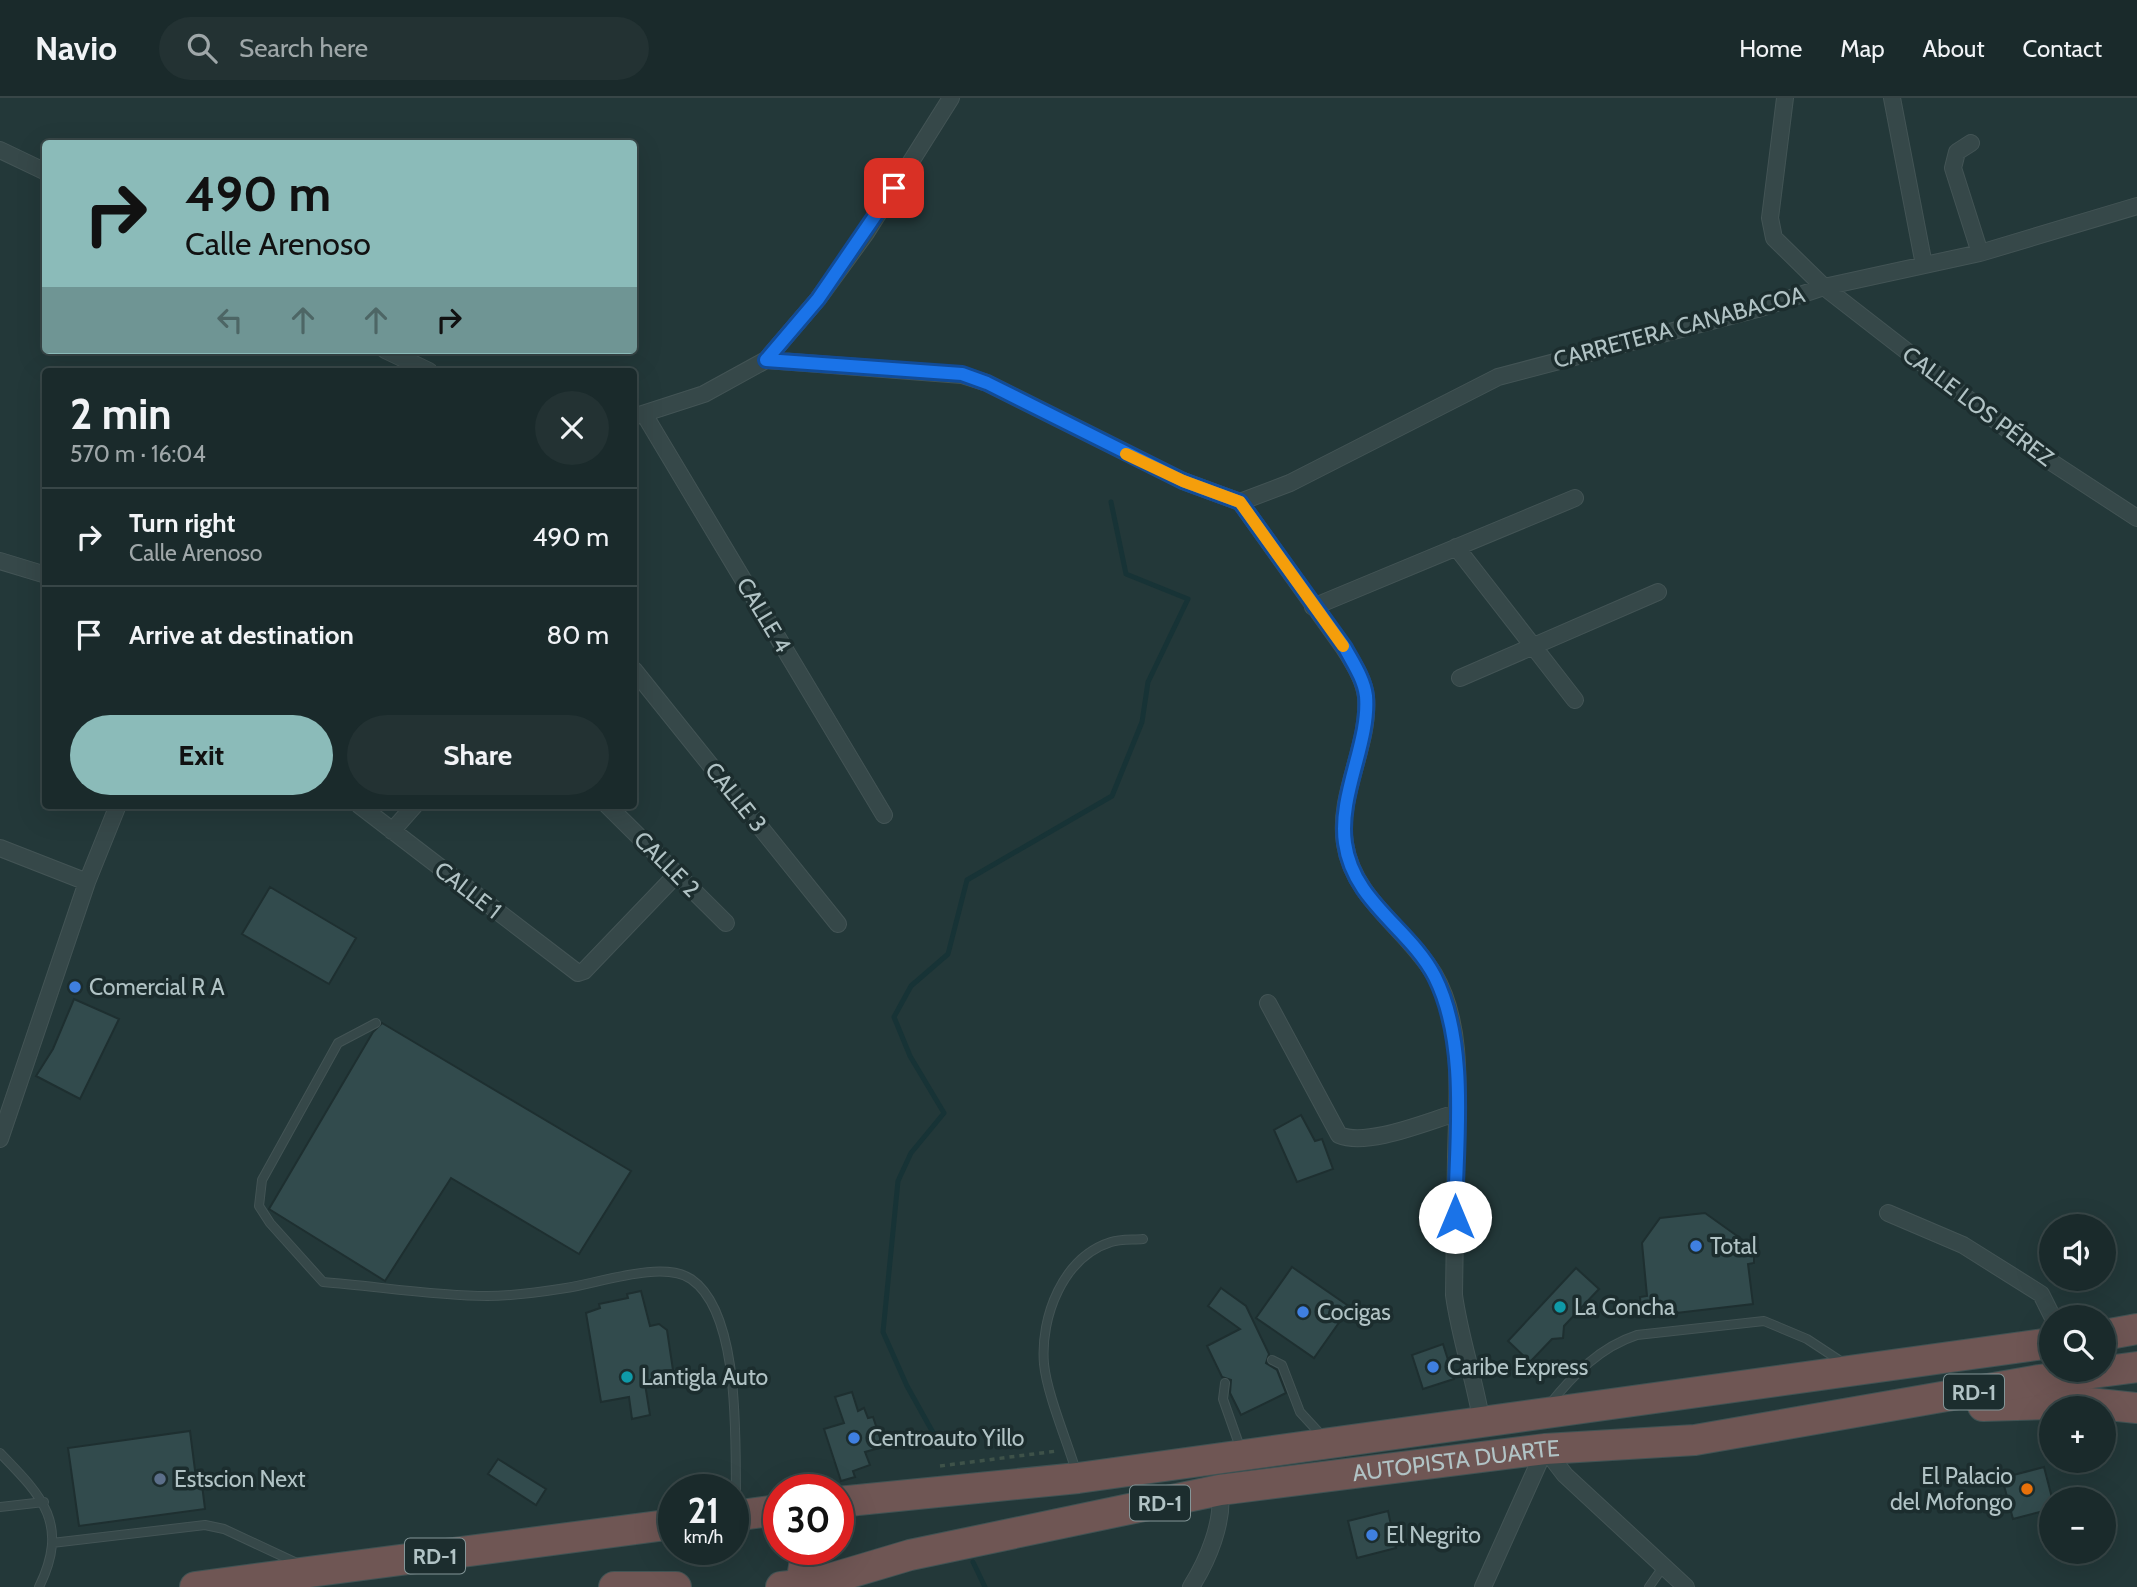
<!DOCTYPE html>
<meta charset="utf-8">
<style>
:root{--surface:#1a2a2b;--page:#233233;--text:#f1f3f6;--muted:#9fa7a9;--line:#384647;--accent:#8bbbb9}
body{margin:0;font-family:Cabin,sans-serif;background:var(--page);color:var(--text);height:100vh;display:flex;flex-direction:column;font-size:26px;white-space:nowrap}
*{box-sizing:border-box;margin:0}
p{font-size:23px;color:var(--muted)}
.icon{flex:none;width:38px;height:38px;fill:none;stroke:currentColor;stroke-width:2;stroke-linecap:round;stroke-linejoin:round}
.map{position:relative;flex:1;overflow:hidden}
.sheet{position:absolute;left:42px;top:270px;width:595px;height:441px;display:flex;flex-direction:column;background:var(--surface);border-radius:7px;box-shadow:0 7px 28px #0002,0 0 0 2px var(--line)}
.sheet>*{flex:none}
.guide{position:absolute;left:42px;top:42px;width:595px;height:214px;border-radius:7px;box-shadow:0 7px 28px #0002,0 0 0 2px var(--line);background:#8bbbb9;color:#111;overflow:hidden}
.buttons{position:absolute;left:2039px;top:1116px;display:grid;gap:14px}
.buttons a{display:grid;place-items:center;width:77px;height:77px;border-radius:50%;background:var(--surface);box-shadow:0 7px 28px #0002,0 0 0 2px var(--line);font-size:35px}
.speed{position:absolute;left:658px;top:1376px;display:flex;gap:14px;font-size:35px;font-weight:700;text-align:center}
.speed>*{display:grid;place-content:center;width:91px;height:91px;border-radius:50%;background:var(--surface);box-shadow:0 7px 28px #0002,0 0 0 2px var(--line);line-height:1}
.speed small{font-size:18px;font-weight:400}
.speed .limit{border:10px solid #d22;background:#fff;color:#111}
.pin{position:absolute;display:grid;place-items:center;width:60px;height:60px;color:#fff;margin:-30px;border-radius:14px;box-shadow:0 4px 10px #0006}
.me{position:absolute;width:77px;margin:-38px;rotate:0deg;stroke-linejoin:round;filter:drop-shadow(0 0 5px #0008)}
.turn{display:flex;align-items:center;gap:24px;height:147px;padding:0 28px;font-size:32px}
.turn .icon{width:91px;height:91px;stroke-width:2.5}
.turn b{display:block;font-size:49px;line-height:60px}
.lanes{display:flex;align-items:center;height:66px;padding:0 28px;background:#0003;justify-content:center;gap:35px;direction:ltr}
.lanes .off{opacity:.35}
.round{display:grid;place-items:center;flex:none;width:74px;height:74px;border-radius:37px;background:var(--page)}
.headline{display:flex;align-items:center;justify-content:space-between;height:119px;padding:0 28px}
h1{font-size:42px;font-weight:700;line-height:52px}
.button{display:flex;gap:14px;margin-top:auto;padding:14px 28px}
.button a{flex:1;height:80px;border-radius:42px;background:var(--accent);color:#111;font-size:28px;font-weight:700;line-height:80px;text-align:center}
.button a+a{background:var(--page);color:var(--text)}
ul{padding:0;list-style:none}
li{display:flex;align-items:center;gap:21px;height:98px;padding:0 28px;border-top:2px solid var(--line)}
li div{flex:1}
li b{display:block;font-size:26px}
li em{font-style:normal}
header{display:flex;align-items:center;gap:42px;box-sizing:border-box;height:98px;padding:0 35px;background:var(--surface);border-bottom:2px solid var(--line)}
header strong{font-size:33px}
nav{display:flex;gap:38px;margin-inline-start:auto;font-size:24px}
.search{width:490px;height:63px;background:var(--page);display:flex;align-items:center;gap:18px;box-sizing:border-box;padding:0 24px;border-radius:38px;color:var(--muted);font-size:26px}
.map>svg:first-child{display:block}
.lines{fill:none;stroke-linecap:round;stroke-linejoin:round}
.stream{stroke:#173336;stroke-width:5}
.building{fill:#324b4d;stroke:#1e2f30;stroke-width:2}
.service-casing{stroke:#435455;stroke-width:10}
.minor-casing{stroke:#435455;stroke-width:18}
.motorway-casing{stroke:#415354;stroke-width:32}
.path{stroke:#3e5249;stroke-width:3.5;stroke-dasharray:5 5;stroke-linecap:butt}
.service{stroke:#364849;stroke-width:8}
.minor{stroke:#364849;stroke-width:16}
.motorway{stroke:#6f5654;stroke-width:30}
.route-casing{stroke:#114b97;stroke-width:18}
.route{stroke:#1a73e8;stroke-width:12}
.slow{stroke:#f59e0b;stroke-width:12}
.shop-dot{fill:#3f7fe0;stroke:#1c2d2e;stroke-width:2.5}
.culture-dot{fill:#0f9aa8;stroke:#1c2d2e;stroke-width:2.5}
.service-dot{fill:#5c6f8a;stroke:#1c2d2e;stroke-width:2.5}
.food-dot{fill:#e8710a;stroke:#1c2d2e;stroke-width:2.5}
.labels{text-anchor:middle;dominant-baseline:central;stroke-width:7;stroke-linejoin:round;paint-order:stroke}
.shield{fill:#1c2d2e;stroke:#849698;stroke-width:2}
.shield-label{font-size:21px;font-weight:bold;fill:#b1c3c5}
.street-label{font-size:23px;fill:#b1c3c5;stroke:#1c2d2e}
.poi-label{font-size:23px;fill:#b1c3c5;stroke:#1c2d2e;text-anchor:start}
</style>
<header>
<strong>Navio</strong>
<div class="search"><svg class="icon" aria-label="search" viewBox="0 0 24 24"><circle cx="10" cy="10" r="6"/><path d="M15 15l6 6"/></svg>Search here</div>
<nav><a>Home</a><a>Map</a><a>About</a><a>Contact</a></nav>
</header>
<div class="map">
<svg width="2137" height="1489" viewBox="0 0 2137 1489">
<rect width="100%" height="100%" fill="#233839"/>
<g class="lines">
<path class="stream" d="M936,1340l-29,-52 -24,-54 15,-151 13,-28 33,-40 -34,-57 -16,-39 17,-31 37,-32 19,-74 145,-84 30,-74 6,-40 40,-83 -62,-25 -15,-72
M973,1464l12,25"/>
</g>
<path class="building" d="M270,789l86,51 -27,46 -87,-50z
M74,901l45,20 -39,80 -44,-23 17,-27z
M382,925l249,148 -52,83 -128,-76 -66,103 -116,-72 104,-177z
M1301,1017l14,26 7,-2 11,30 -36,13 -23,-52z
M1705,1115l49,35v15l-6,1 5,40 -111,13 -2,-20 7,-1 -5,-53 18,-25z
M1292,1169l58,40 -36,51 -58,-40z
M1576,1170l23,21 -35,37 -1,12 -11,1 -22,23 -22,-21z
M1221,1190l25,18 23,48 -3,9 11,7 9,23 -45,22 -11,-22 1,-13 -9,-3 -15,-31 33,-17 -32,-23z
M641,1193l9,35 9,-2 8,6 6,40 -16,1 2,11 -14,2 5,31 -18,4 -3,-22 -28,5 -15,-89 14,-5 -1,-4 29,-6 -1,-4z
M1443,1246l11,35 -31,10 -11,-34z
M852,1294l6,19 6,-3 4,10 5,-1 10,30 -18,5 5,13 -17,6 2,6 -14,4 -17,-52 20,-6 -9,-26z
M190,1333l6,47 5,-1 4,32 -126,17 -11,-78z
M498,1361l48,30 -10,16 -48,-31z
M2044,1369l7,27v15l-38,10 -11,-41z
M1388,1413l8,37 -39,10 -9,-37z"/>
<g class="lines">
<defs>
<path id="service" d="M376,925l-38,20 -76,137 -3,26 11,17 53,59c52,4 112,14 164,14 26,0 54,-4 79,-8 33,-5 97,-28 125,-9 50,34 44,162 45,217l-3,6
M1272,1262l10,5 18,47 23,25
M1225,1285l-2,16 18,51
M1549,1307c24,-30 51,-58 88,-70l127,-14 43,18 35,23
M0,1355c42,43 70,71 39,134
M1076,1373c-9,-30 -29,-77 -32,-107 -4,-47 19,-107 67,-122 9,-3 22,-2 32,-3
M0,1409l44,-5
M52,1445l153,-18 19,4 75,35
M1649,1489l14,-20"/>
<path id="minor" d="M1785,0l-15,120 4,20 50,49 215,167 98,64
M1892,0l32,167
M1971,45l-14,9 -4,16 27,85
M0,52l46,22
M385,252l44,21
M766,262l196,15 25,8 196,98 57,21 104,146c9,15 20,31 22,49 4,49 -29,97 -21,147 9,56 61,84 89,130 31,52 23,124 22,183 -1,46 -1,92 -2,138 6,44 21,85 28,129
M644,316l240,401
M636,318l68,-22 62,-34 52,-61 48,-66 85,-135
M1240,404l50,-19 208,-106 263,-69 63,-21 156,-34 157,-47
M1456,449l119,153
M0,463l46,14
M1313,509l262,-109
M634,572l204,254
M1460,580l198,-86
M359,707l219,168 6,-2 93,-97
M607,707l119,118
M392,733l23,-26
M0,750l87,34
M1268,905l71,132c28,12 87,-13 117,-22
M0,1041l87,-257 31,-77
M1888,1115l75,32 78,49 12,24
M1545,1351l20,26 121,112
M1191,1489c17,-27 33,-65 29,-97
M1483,1489l62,-138"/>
<g id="motorway">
<path d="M2104,1237l33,-6"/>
<path d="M1983,1308l106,-3 48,5"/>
<path d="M838,1404l240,-24 973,-135"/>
<path d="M733,1418l46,-6"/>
<path d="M801,1486l6,-35"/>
<path d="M195,1489l479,-63"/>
<path d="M614,1489h62"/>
<path id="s1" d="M781,1489l35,-4 94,-28 310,-65 325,-41 150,-9 344,-60 98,-13"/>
</g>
</defs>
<use href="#service" class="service-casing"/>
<use href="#minor" class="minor-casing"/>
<use href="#motorway" class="motorway-casing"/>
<path class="path" d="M940,1368l117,-15
M798,1391l23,-4"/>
<use href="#service" class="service"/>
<use href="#minor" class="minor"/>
<use href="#motorway" class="motorway"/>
</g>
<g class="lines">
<defs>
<path id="route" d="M894,90l-76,111 -52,61 196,14 25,9 196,98 57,21 105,146c8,15 19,31 21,48 4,46 -28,99 -21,147 8,59 65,85 90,134 34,68 21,166 20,240"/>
</defs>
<use href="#route" class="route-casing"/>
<use href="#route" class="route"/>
<path class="slow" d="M1126,356l57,27 57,21 103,144"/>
</g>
<g class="shop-dot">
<circle cx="75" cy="889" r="7"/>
<circle cx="1696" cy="1148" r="7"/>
<circle cx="1303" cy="1214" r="7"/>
<circle cx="1433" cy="1269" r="7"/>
<circle cx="854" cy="1340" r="7"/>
<circle cx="1372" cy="1437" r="7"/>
</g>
<g class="culture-dot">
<circle cx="1560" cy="1209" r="7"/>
<circle cx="627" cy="1279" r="7"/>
</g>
<circle class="service-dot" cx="160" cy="1381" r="7"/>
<circle class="food-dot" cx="2027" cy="1391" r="7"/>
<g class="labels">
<g class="shield">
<rect x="1944" y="1276.5" width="60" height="35" rx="5"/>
<rect x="1130" y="1387.5" width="60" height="35" rx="5"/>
<rect x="405" y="1440.5" width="60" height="35" rx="5"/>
</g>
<g class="shield-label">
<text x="1974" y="1294">RD-1</text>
<text x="1160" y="1405">RD-1</text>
<text x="435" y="1458">RD-1</text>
</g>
<g class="street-label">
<text transform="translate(1679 229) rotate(-15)">CARRETERA CANABACOA</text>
<text transform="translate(1978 308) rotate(37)">CALLE LOS PÉREZ</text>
<text transform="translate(764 517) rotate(59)">CALLE 4</text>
<text transform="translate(736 699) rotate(51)">CALLE 3</text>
<text transform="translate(667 766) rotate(45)">CALLE 2</text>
<text transform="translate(468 792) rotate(38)">CALLE 1</text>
<text stroke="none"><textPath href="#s1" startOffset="688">AUTOPISTA DUARTE</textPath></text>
</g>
<g class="poi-label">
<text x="89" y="889">Comercial R A</text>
<text x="1710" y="1148">Total</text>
<text x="1574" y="1209">La Concha</text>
<text x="1317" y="1214">Cocigas</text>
<text x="1447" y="1269">Caribe Express</text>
<text x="641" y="1279">Lantigla Auto</text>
<text x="868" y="1340">Centroauto Yillo</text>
<text x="2013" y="1378" text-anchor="end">El Palacio<tspan x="2013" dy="26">del Mofongo</tspan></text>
<text x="174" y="1381">Estscion Next</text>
<text x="1386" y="1437">El Negrito</text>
</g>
</g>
</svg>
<div class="buttons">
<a><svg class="icon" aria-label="sound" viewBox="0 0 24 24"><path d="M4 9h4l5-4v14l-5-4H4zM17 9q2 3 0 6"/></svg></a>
<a><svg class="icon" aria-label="search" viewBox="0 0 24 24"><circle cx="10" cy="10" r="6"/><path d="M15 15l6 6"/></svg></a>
<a>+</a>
<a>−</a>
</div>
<div class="speed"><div>21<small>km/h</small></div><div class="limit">30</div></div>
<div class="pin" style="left:894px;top:90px;background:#d93025"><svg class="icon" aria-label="arrive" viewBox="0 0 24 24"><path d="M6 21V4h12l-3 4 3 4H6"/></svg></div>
<svg class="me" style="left:1455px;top:1119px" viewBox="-20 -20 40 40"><circle r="19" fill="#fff"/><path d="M0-13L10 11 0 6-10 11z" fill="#1a73e8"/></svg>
<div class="guide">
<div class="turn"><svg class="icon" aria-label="right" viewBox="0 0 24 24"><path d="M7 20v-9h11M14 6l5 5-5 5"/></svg><div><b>490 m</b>Calle Arenoso</div></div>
<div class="lanes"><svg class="icon off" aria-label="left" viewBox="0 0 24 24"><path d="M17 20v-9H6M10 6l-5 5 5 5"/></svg><svg class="icon off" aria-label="ahead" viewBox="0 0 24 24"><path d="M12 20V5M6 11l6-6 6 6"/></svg><svg class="icon off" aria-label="ahead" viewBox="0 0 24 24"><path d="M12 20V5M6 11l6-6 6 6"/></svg><svg class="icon" aria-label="right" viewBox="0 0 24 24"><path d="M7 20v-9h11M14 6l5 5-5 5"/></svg></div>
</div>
<section class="sheet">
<div class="headline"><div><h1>2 min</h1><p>570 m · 16:04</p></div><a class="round"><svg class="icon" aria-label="close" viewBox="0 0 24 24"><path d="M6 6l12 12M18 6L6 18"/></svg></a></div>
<ul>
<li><svg class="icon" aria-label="right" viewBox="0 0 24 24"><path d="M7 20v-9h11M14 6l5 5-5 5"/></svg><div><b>Turn right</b><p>Calle Arenoso</p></div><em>490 m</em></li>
<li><svg class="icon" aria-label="arrive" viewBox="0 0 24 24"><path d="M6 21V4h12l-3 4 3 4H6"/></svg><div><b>Arrive at destination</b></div><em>80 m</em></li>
</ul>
<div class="button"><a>Exit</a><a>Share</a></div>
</section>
</div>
